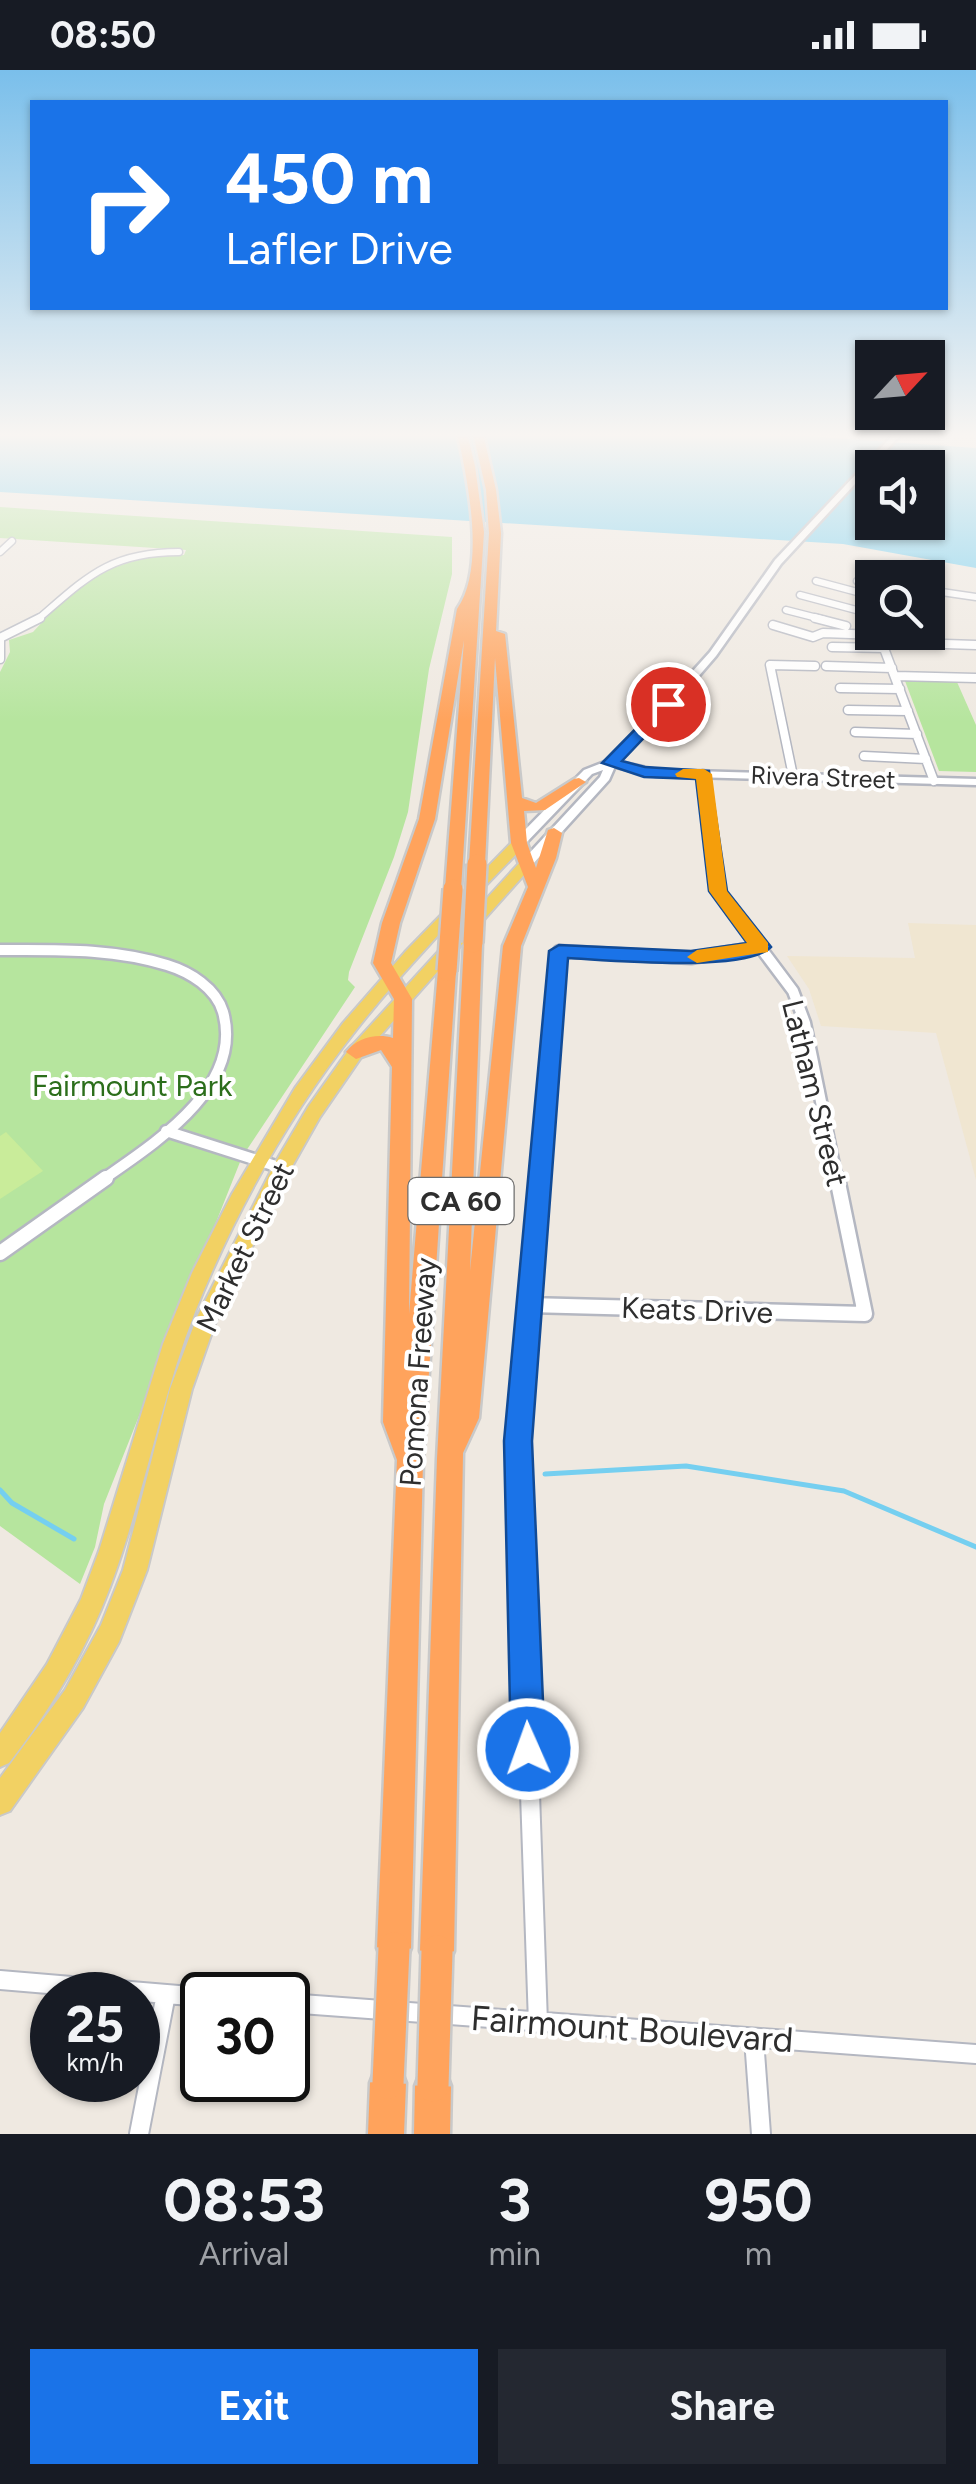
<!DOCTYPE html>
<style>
:root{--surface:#171b24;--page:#242831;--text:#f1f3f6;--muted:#9ea1a6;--accent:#1a73e8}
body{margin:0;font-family:Figtree,sans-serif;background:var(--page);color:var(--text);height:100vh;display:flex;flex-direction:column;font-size:38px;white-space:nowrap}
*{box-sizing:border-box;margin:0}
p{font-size:32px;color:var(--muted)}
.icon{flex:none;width:55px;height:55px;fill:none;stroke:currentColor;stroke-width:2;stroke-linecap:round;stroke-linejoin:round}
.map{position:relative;height:2064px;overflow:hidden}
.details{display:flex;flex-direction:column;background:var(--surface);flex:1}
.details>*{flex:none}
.banner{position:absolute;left:30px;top:30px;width:918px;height:210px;border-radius:0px;box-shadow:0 2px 8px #0004;background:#1a73e8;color:#fff;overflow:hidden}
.needle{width:65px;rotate:64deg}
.buttons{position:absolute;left:855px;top:270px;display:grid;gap:20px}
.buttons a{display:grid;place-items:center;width:90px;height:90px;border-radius:0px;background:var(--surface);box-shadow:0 2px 8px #0004;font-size:50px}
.speed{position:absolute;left:30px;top:1902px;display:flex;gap:20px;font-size:50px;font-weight:700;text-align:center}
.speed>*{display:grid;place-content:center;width:130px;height:130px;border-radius:50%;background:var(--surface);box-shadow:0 2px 8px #0004;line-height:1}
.speed small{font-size:25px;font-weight:400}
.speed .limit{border:5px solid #111;border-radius:15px;background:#fff;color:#111}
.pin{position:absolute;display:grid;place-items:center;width:85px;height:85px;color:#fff;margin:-42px;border:5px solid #fff;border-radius:50%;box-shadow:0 2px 10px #0007}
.me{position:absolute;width:110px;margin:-55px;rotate:358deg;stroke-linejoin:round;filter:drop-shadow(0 0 8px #0008)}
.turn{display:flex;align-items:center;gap:35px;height:210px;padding:0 30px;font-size:45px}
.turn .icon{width:130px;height:130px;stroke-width:2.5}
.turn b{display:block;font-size:70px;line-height:85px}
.eta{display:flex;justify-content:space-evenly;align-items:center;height:170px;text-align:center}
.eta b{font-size:60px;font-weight:700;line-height:70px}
.primary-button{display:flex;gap:20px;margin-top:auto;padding:20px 30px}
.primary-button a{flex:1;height:115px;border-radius:0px;background:var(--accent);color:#fff;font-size:40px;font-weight:700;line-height:115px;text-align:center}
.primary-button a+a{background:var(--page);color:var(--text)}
.status{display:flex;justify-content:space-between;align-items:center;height:70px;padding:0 50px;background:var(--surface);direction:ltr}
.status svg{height:28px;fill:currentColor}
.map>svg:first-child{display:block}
.education{fill:#f0e6d1}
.green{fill:#b6e59e}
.pitch{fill:#c9ec9a}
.water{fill:#75cff0;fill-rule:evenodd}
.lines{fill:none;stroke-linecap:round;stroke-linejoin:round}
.stream{stroke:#75cff0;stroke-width:5}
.minor-far4-casing{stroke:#b4b7c1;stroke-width:9}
.minor-far3-casing{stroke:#b4b7c1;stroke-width:11}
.minor-far2-casing{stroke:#b4b7c1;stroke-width:15}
.minor-far1-casing{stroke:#b4b7c1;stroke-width:19}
.minor-casing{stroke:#b4b7c1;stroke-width:22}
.tertiary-casing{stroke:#b4b7c1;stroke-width:5}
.secondary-casing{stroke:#b4b7c1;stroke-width:5}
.primary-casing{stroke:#c9c9c9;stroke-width:4}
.motorway-casing{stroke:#c9c9c9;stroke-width:5}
.minor-far4{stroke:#fff;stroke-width:6}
.minor-far3{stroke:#fff;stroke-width:8}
.minor-far2{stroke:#fff;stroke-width:10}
.minor-far1{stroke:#fff;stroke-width:14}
.minor{stroke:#fff;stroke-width:18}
.tertiary{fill:#fff;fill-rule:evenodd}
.secondary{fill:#fff;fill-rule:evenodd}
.primary{fill:#f2d163;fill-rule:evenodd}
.motorway{fill:#ffa35c;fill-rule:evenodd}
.motorway-bridge-far1-casing{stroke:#c9c9c9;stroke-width:24;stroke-linecap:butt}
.motorway-bridge-casing{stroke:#c9c9c9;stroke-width:36;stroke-linecap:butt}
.motorway-bridge-far1{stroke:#ffa35c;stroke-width:19}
.motorway-bridge{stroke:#ffa35c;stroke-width:31}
.route{fill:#1a73e8;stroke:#114b97;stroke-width:2.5}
.slow{fill:#f59e0b}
.labels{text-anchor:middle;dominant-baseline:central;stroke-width:8;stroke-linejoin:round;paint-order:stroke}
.far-street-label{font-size:25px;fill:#2e2e2e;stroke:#fff}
.shield{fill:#fff;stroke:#6d6d6d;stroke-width:2.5}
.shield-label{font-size:28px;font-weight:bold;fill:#2e2e2e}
.park-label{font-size:30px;fill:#2c6e1b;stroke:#fff}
.street-label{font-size:30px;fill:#2e2e2e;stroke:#fff}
.near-street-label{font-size:35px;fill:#2e2e2e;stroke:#fff}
</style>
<div class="status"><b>08:50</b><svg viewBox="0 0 49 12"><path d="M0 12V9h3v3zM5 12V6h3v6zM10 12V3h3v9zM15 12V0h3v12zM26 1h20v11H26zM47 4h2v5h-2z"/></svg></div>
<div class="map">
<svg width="976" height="2064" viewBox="0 0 976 2064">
<rect width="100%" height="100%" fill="#efe9e1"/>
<path class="education" d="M908,853l68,2v255l-40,-147 -115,-7 -12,-37 -22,-33 128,2z"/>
<path class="green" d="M0,437l452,30v37l-23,95 -21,143 -14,45 -45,115 -1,8 7,7 -113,170 -138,347 -9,43 -15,37 -80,-58v-854l10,-20 -1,-12 24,-8 42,-45 25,-15 52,-17h32l2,-5 -186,-12z
M905,611l52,1 19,43v47l-37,-1z"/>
<path class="pitch" d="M6,1062l37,39 -43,28v-63z"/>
<path class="water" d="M0,363h761l215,15v120l-133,-24 -843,-52zM872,398h56v54h-56z"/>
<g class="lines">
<path class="stream" d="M545,1404l141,-8 158,25 132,56
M0,1420l12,13 62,36"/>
<defs>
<path id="minor-far4" d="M0,482l12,-11
M816,511l56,15
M857,511l15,2
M928,520l48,7
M800,525l60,16
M786,540l39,10
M37,550c49,-42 72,-68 142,-68"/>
<path id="minor-far3" d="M815,548l31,8
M773,555l40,12 10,-4 56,2 55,146
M0,568l40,-20
M0,571v18
M883,572l93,3
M832,577l53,1
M826,596l66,2
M895,606l81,2
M840,618l60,1
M848,640l60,1
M855,662l62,2
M864,686l62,3
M703,704l11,89
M793,706l-23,-111 45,1"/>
<path id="minor-far2" d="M714,791l4,30 75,100 12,32 32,157
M0,880c56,0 113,-2 167,15 23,7 49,23 56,47 21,75 -68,131 -121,168
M166,1061l116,37
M540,1110l19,-229 132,7 70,-11"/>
<path id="minor-far1" d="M0,1183l106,-75
M529,1235l336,9 -28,-136
M523,1524l-5,-153 22,-263"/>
<path id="minor" d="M523,1522l15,431
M0,1910l202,17
M288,1933l688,51
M754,1969l7,95
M139,2064l27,-140"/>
<path id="tertiary" d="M611,690l45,10 320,9v6l-320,-9 -49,-11v-4z"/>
<path id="secondary" d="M895,363h7l-121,131 -65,92 -44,51 -56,57 -7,16 -78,86h-8v-6l77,-83 3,-7 -11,4 -69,72h-8v-6l69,-70 23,-9 57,-58 46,-51 65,-92z"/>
<path id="primary" d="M519,769l7,4 -2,3c-58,60 -117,119 -168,184 -67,85 -121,182 -161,282 -35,89 -51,185 -85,275 -24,64 -59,122 -101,176l-9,4v-34l47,-69 34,-65 18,-48 64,-207 29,-71 40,-79 63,-106 48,-65 62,-71 109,-112z
M527,789l5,1v6l-170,190 -42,61 -30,53 -73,148 -25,71 -45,181 -28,72 -36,66 -73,103 -10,4v-37l65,-88 36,-65 22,-55 47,-181 27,-72 78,-154 33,-56 42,-59 172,-188z"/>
<path id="motorway" d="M457,363h10l8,33 9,66 -23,357 -8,5 -8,-5 19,-249 -29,179 -35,104 -9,40 21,36 -3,315 29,-343 9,-6 9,6 -33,490 -12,487 -5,12 -12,5 -12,-5 -5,-12 20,-488 -14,-38 9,-355 -11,-17 -25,9 -10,-7c11,-14 30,-19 47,-14l1,-39 -21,-36 9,-40 37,-104 38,-210c29,-41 11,-129 0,-176z
M473,363h10l13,57 5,43 -5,98 9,3 17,164 14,5 38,-24 5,-1 7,4 -41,28 -21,1 3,32 9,25 12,-38 6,-2 8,5 -6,25 -35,88 -42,472 -16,35 -9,498 -5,12 -12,5 -12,-5 -5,-12 17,-492 27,-516 9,-6 9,6 -12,328 33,-325 25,-59 -17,-44 -16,-185 -10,206 -8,5 -8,-5 20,-331 -3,-43z
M388,1995l13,5 5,13 -2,51h-36l2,-51 5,-13z
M433,1998l13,5 5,13 -1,48h-36l1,-48 5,-13z"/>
</defs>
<use href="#minor-far4" class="minor-far4-casing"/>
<use href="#minor-far3" class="minor-far3-casing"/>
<use href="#minor-far2" class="minor-far2-casing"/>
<use href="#minor-far1" class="minor-far1-casing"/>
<use href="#minor" class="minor-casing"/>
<use href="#tertiary" class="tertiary-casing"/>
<use href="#secondary" class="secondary-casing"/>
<use href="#primary" class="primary-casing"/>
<use href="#motorway" class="motorway-casing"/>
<use href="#minor-far4" class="minor-far4"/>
<use href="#minor-far3" class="minor-far3"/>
<use href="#minor-far2" class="minor-far2"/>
<use href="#minor-far1" class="minor-far1"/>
<use href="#minor" class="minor"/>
<use href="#tertiary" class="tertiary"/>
<use href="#secondary" class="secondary"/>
<use href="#primary" class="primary"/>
<use href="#motorway" class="motorway"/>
<defs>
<path id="motorway-bridge-far1" d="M473,873l4,-79
M447,901l6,-82"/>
<path id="motorway-bridge" d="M388,2013l6,-135
M433,2016l4,-135"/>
</defs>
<use href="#motorway-bridge-far1" class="motorway-bridge-far1-casing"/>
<use href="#motorway-bridge" class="motorway-bridge-casing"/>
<use href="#motorway-bridge-far1" class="motorway-bridge-far1"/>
<use href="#motorway-bridge" class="motorway-bridge"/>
</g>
<linearGradient id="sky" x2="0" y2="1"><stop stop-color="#7abfeb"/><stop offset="0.56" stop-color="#f8f5f2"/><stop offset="1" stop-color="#f8f5f2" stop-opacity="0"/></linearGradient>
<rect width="976" height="652" fill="url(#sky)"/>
<path class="route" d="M663,631l13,3 -54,57 23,6 64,4 18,120 44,56c-26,26 -163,13 -203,11l-36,483 13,308 -5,12 -12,5 -12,-5 -5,-12 -7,-308 45,-490 10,-6 132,6 56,-8 -38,-52 -13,-112 -52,-2 -42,-14z"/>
<path class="slow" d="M683,699h21l8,5 15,117 41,52v9l-71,11 -10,-6 10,-7 50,-7 -38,-52 -13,-112 -19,-2 -2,-3z"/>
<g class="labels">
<g class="far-street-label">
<text transform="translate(823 707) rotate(2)">Rivera Street</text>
</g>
<rect class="shield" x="408.5" y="1108" width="105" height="46" rx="8"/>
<g class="shield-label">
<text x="461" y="1131">CA 60</text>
</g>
<g class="park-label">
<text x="132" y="1015">Fairmount Park</text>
</g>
<g class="street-label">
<text transform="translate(815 1023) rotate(76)">Latham Street</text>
<text transform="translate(245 1177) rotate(-64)">Market Street</text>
<text transform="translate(697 1240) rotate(2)">Keats Drive</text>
<text transform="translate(418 1302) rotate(-86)">Pomona Freeway</text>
</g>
<g class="near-street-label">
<text transform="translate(632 1959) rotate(4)">Fairmount Boulevard</text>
</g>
</g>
</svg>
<div class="buttons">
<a><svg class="needle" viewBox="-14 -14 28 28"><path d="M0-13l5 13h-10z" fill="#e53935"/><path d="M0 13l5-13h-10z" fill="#9ea1a6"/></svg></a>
<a><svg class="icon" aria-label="sound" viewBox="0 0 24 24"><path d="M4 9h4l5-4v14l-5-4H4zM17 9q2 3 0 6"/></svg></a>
<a><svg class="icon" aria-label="search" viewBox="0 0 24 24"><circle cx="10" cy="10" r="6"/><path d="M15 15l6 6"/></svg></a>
</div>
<div class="speed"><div>25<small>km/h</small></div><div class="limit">30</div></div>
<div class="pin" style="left:668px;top:634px;background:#d93025"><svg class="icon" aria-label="arrive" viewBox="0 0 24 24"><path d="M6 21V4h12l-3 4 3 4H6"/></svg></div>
<svg class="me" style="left:528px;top:1679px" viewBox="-20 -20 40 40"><circle r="17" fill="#1a73e8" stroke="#fff" stroke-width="3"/><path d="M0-11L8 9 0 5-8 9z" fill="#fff"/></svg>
<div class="banner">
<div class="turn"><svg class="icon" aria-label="right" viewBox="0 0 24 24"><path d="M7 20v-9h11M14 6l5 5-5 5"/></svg><div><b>450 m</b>Lafler Drive</div></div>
</div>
</div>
<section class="details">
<div class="eta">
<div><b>08:53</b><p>Arrival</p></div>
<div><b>3</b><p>min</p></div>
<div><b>950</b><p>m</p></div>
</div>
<div class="primary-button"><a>Exit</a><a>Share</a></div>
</section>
